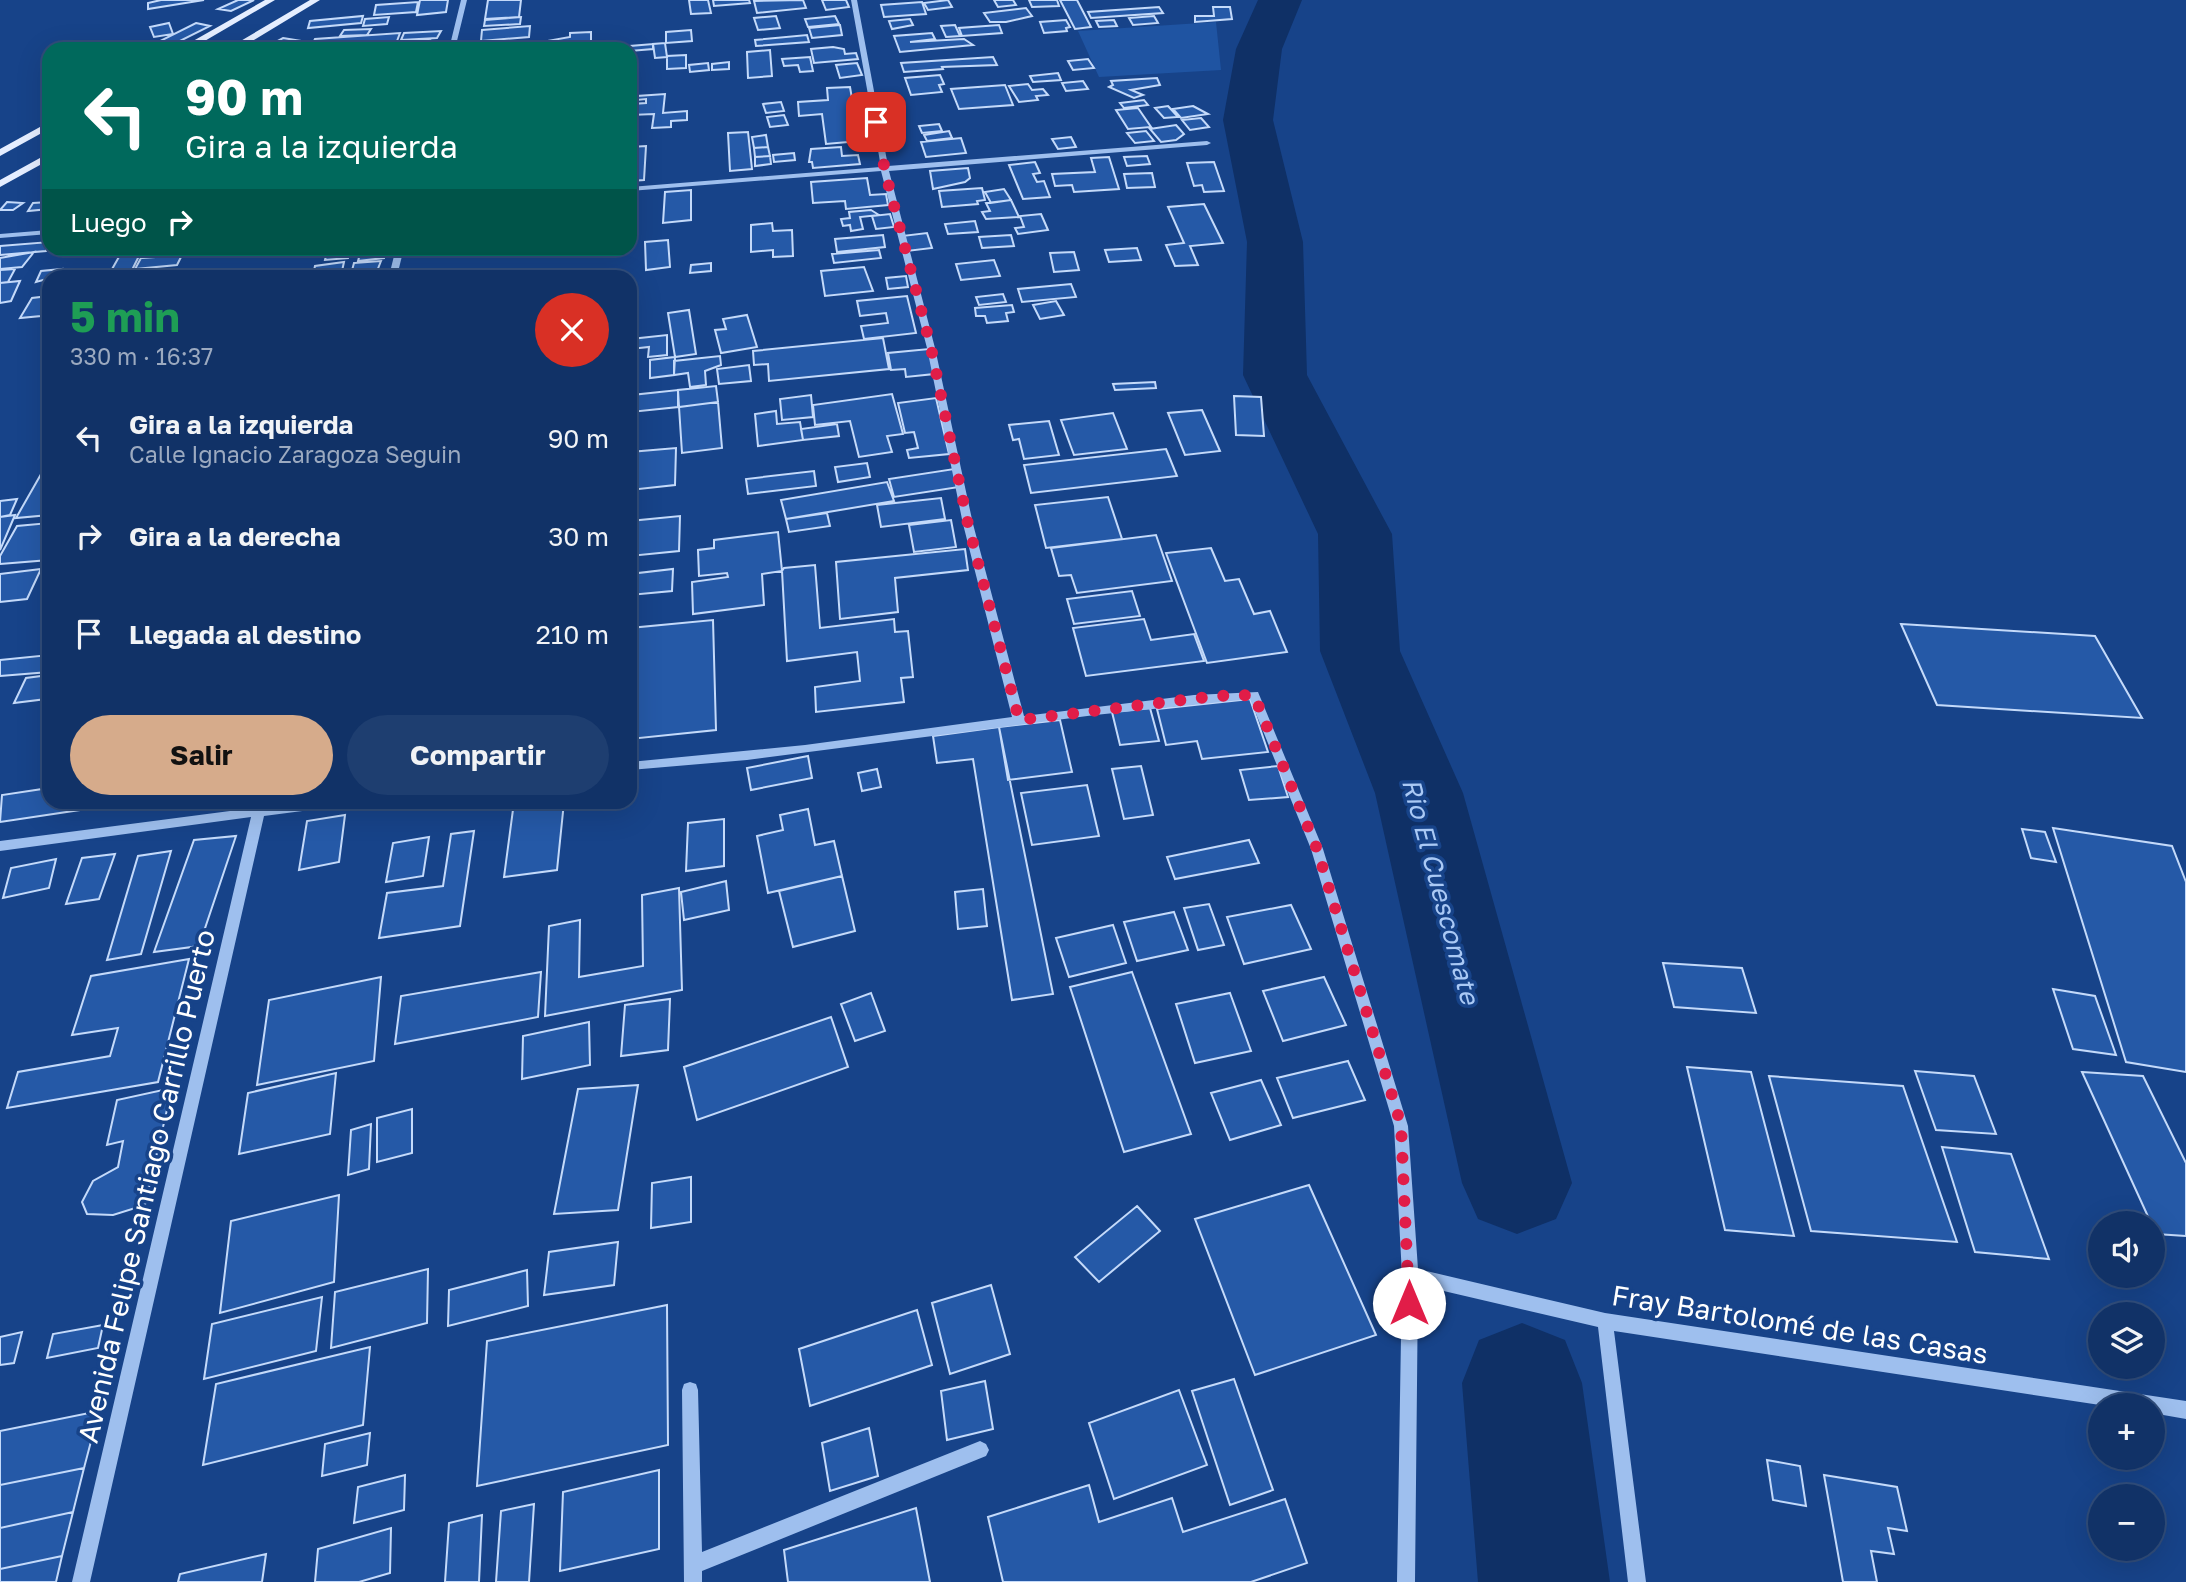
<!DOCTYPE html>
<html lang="es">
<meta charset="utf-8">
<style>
:root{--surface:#113267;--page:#1e3e70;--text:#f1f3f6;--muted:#9caac0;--line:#304d7b;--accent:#d6ab8b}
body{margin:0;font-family:"Golos Text",sans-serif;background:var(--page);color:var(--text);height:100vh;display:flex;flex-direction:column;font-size:26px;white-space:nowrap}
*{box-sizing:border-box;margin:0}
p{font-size:23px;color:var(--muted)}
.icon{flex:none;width:38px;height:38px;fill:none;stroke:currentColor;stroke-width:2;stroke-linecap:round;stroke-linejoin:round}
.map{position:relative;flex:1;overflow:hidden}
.drawer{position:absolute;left:42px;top:270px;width:595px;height:539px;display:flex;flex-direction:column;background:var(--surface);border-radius:21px;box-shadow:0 7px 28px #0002,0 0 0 2px var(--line)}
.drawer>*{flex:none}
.hud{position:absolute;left:42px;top:42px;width:595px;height:214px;border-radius:21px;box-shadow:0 7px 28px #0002,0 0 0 2px var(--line);background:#00695c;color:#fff;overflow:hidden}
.controls{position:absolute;left:2088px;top:1211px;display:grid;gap:14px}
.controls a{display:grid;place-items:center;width:77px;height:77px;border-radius:50%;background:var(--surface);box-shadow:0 7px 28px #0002,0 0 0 2px var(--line);font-size:35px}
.pin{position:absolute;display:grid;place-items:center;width:60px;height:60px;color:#fff;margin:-30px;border-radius:14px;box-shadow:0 4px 10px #0006}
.me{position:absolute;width:77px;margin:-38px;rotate:0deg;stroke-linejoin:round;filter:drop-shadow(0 0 5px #0008)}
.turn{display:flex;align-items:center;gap:24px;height:147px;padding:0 28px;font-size:32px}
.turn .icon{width:91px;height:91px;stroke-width:2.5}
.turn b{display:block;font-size:49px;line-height:60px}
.then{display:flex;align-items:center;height:66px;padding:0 28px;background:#0003;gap:14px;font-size:26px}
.round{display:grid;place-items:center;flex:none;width:74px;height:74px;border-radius:37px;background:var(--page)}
.head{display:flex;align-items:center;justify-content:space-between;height:119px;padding:0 28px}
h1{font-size:42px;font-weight:700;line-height:52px;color:#1e9e55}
.cta{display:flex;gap:14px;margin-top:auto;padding:14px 28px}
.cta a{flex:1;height:80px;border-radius:42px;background:var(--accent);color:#111;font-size:28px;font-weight:700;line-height:80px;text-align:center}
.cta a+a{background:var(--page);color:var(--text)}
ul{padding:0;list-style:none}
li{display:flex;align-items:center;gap:21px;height:98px;padding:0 28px}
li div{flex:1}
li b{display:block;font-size:26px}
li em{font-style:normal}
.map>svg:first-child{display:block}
.green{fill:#1f54a2}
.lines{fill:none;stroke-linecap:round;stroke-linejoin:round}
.river{fill:#0f3066;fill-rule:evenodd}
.building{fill:#2559a7;stroke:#c4dafa;stroke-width:2}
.minor{fill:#9ebfee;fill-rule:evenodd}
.major{fill:#e5eeff;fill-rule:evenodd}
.route{stroke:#e11d48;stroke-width:12;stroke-dasharray:0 21.6}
.labels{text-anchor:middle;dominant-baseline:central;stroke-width:7;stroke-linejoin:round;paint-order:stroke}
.water-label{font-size:26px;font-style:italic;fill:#aac9f5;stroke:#174389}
.near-street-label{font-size:28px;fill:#fff;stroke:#174389}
</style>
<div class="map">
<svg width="2186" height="1582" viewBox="0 0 2186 1582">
<rect width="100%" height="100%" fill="#174389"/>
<path class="green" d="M1216,22l5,48 -122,7 -21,-46z"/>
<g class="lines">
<path class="river" d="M1258,0h44l-20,49 -9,71 30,122 4,133 85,159 8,117 63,142 109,390 -16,36 -39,15 -39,-15 -16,-36 -87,-390 -55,-142 -2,-117 -75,-159 4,-133 -24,-122 13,-71z
M1522,1323l43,17 17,43 28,199h-132l-16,-199 17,-43z"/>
</g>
<path class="building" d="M204,0l-56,9v-6l13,-3z
M238,0h16l-23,11 -13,-2z
M420,0h28l-2,12 -29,3z
M488,0h33l-2,17 -34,2z
M689,0h19l3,13 -20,1z
M713,0h36l1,3 -36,3z
M803,0l3,8 -49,5 -3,-12z
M822,0h24l3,7 -23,3z
M948,0l4,7 -24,3 -4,-7z
M994,0h19l3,5 -18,2z
M1029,0h28l2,6 -27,1z
M1060,0h17l14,27 -16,2z
M418,2l-2,10 -42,3 2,-10z
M922,2l4,12 -42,3 -3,-12z
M1159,7l4,6 -72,5 -3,-6z
M1213,7h17l2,12 -37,3v-6h19z
M1026,8l6,8 -26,6h-16l-6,-9z
M363,16l-2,7 -53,5 2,-7z
M776,16l4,12 -22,2 -4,-12z
M835,16l4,8 -31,3 -3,-8z
M1154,16l4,7 -25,2 -4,-7z
M389,17l-2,7 -24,2 2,-7z
M521,17l-1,7 -36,2 1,-6z
M910,19l3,6 -21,4 -3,-8z
M1066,20l4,7 -4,1 1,3 -23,2 -4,-11z
M1114,20l3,6 -18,1 -3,-6z
M169,23l4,11 -19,3 -4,-10z
M196,23l14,3 -38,19 -14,-3z
M840,25l2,10 -30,3 -3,-10z
M955,25l5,11 -14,1 -5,-11z
M999,25l3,8 -40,3 -3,-8z
M530,26l-1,11 -48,4 1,-11z
M371,29l-4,6 -27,1 4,-6z
M691,30l1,11 -26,2v-11z
M441,31l-4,7 -36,2 3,-7z
M591,32v14l-45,3 1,-8 23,-4v-4z
M400,33l-3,8 -86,6 4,-8z
M932,33l3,6 -25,3 54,-3 9,6 -73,7 -6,-16z
M807,35l2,7 -53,4 -1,-6z
M283,38l24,4 3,7h-47z
M430,40l-3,6 -28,1 3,-5z
M665,43l2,14 -12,1 -2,-14z
M653,44v5l-23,2v-5z
M833,47l11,2 1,5 11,-1 2,6 -44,4 -3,-14z
M770,50l2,26 -24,2 -1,-26z
M686,55v13l-19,1v-13z
M810,57l3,14 -13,1 -2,-7 -14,1 -2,-7z
M993,57l4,8 -55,2 1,2 -39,3 -3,-9z
M1088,59l6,9 -21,2 -5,-9z
M729,62v7l-17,1v-6z
M708,63l1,7 -19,2 -1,-7z
M857,63l5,12 -22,3 -4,-13z
M1058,73l3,7 -28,2 -3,-6z
M940,75l4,9 -5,1 3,7 -31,3 -6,-17z
M1157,78l3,7 -29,5 12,5 -9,3 -25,-11 4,-2 -2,-4z
M1083,81l5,8 -22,2 -4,-8z
M1028,84l4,6 11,-1 5,6 -12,1 2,4 -19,2 -10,-16z
M1005,85l8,20 -54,4 -8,-20z
M850,87l6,35 21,-1 2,10 -21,2 1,8 -33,3 -4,-30 -23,2 -1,-14 30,-2 -1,-12z
M665,94l-2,19 24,-2v9l-16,1v6l-19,1 2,-14 -23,1 1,-11 14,-1v-4l-9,1v-4z
M1144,100l4,5 -24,3 -4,-5z
M781,102l3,9 -18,2 -3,-9z
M1168,106l10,11 -14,1 -9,-10z
M1193,106l15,8 -27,4 -8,-9z
M1138,108l13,19 -23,2 -12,-19z
M784,115l4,10 -18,2 -3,-10z
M1201,118l8,9 -19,3 -8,-10z
M939,124l3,7 -20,2 -3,-7z
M1176,125l8,9 -8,6 -15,2 -11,-13z
M949,131l3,7 -25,3 -3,-6z
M1146,131l8,10 -19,2 -8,-10z
M748,132l4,37 -22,2 -2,-38z
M766,135l2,12 -14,1 -2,-11z
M1071,137l5,10 -18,2 -6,-10z
M961,138l5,15 -40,4 -5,-15z
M646,146l-2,34 -14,1v-34z
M768,147l2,9 -15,1 -1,-9z
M841,147l1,9 16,-1 2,9 -47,4 -1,-6h-3l2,-13z
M794,153l1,7 -21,2 -1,-7z
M770,156l1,8 -16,2v-9z
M1147,156l3,8 -23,2 -3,-9z
M1109,157l10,32 -45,3 -2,-7 -17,1 -3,-12 43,-2 -4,-14z
M1035,162l5,11 -7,1 4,8 7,-1 6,16 -27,2 -14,-34z
M1214,162l10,29 -20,1 -2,-7 -8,1 -7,-23z
M968,168l2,10 -5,4 -32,7 -3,-18z
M1152,173l3,14 -28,1 -3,-14z
M867,178l3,17 16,-1 2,11 -42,4 -1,-8 -32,2 -2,-21z
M982,188l3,12 -8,1 1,3 -36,3 -3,-16z
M1004,189l7,11 -20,3 -6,-11z
M691,190v30l-28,3 2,-31z
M1011,200l8,17 -33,2 -4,-7 8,-1 -4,-8z
M7,202l16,1 -10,7h-13z
M49,202v7l-21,2 5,-8z
M1204,204l19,39 -33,3 8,19 -23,1 -9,-21 18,-2 -16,-36z
M871,210l8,5 -19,2 3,12 -12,2 -1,-6 -7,1 -2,-7 9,-1 -1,-6z
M890,214l4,13 -18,2 -4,-13z
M1041,214l7,16 -30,4 -3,-6 9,-1 -4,-11z
M975,221l3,11 -30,2 -3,-10z
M772,223l1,8 19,-1 1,26 -20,1v-7l-22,2v-27z
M927,233l5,15 -25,3 -5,-15z
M883,235l2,12 -48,5 -2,-13z
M1011,235l3,11 -32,2 -3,-11z
M668,240l2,27 -24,3 -1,-28z
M49,242l-3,9 -46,4v-9z
M67,248h21l-2,5 -22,3z
M124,248h19l-11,22 -21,1z
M146,248h39l-3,7 -41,3z
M328,248h23l-3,10 -23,2z
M1137,248l4,12 -32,2 -4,-12z
M879,250l2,8 -47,5 -2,-9z
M385,251l-1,7 -26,3 2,-7z
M34,252l-12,15 -22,2v-11z
M1074,252l5,18 -25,2 -4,-19z
M182,255l-5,10 -42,4 6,-11z
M994,260l6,16 -39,4 -5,-16z
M381,261l-4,10 -26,3 3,-11z
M344,262l-2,9 -29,4 2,-9z
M711,263v8l-21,2 1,-8z
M864,267l9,24 -48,5 -4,-25z
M15,269l-7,13 -8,1v-13z
M62,269l-4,7 -22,6 5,-11z
M906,276l2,11 -20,2 -2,-11z
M20,281l-9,20 -11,2v-20z
M1071,284l5,13 -54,5 -4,-13z
M1003,294l3,8 -27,3 -3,-8z
M49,296l-8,20 -21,2 12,-20z
M907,296l9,37 -52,6 -3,-13 27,-3 -2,-10 -26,3 -3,-15z
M1056,301l8,14 -24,4 -7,-14z
M1012,305l2,7 -8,1 2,8 -21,2 -2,-7h-9l-1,-8z
M689,310l7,44 -21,3 -7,-44z
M747,315l10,32 -36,6 -6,-23 11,-1 -3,-10z
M667,335v20l-19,2 1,-10 -18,2v-10z
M883,338l6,31 -120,12 -1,-17 -14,1 -1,-14z
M929,349l5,25 -28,3 -1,-8 -14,1 -3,-17z
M720,356l1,9 -16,6 1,14 -16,2 -2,-14 -14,2v-14z
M675,357l-1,18 -24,3v-18z
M749,365l2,16 -32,3 -2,-15z
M1155,382l1,6 -41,2 -2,-6z
M716,386l2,16 -39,5 -1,-17z
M678,390v17l-47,5 1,-17z
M892,394l11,40 -16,2 5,16 -33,5 -9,-36 -35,4 -2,-20z
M811,395l2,22 -31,3 -2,-21z
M1234,396l27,1 3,39 -28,-1z
M936,398l13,56 -40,4 -2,-8 11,-2 -4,-16 -9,1 -7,-30z
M718,402l4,46 -40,5 -3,-46z
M1202,410l18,41 -35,4 -17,-42z
M776,411l1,13 23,-2 3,18 -45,6 -3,-32z
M1113,413l14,36 -53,6 -13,-35z
M1049,421l10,34 -35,4 -5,-20 -6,1 -4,-15z
M837,424l2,12 -36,4 -2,-11z
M676,448l-1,37 -45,5v-38z
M1166,449l11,27 -146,17 -7,-28z
M48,462l1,53 -33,3z
M867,463l3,14 -32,5 -3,-15z
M954,469l5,18 -65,10 -5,-18z
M814,471l2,15 -68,8 -2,-15z
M887,482l7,19 -108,18 -5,-19z
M1108,497l14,42 -76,9 -11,-43z
M941,498l4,21 -64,8 -4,-22z
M17,499l-7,16 -10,2v-16z
M827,513l3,13 -41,6 -3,-13z
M15,515l-15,35v-33z
M680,516l-1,35 -49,5v-35z
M951,520l5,27 -42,5 -5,-27z
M49,523v37l-49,4v-8l17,-30z
M778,532l4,39 -20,3 2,31 -71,9 -1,-32 36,-5 -1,-4 -28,3 -1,-26 16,-2v-8z
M1156,535l16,46 -95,12 -6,-18 -12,1 -8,-28z
M1211,548l14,33 14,-2 15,35 16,-3 17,41 -80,11 -41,-110z
M965,549l3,21 -73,8 3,34 -58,7 -4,-57z
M815,565l5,63 74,-9 1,13 13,-1 5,46 -12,1 3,24 -88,10 -1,-25 45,-6 -3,-29 -70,9 -5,-90 2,-3z
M41,569l-14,30 -27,3v-28z
M673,569l-1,22 -42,4v-21z
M1132,591l8,25 -66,8 -7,-25z
M1144,619l7,21 43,-6 10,27 -118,15 -13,-48z
M713,620l3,110 -86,9v-111z
M1901,624l194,12 47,82 -205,-13z
M49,655v17l-49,4v-16z
M49,675l-3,24 -32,4 12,-25z
M1250,699l18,53 -66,7 -5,-18 -31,4 -9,-36z
M1150,708l9,33 -39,4 -8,-33z
M1060,720l12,52 -64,8 -9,-53z
M999,727l54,267 -41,6 -39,-241 -36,4 -4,-27z
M808,756l4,22 -61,12 -4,-22z
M1141,766l12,49 -29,4 -12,-50z
M1278,766l10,31 -39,3 -9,-30z
M877,769l4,18 -19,4 -4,-18z
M1087,785l12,51 -67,9 -11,-52z
M49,788v14h65l-1,3 -113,17 2,-27z
M514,802h50l-7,68 -53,7z
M808,809l7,36 19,-4 8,35 -74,17 -11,-57 26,-6 -3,-15z
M345,815l-6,47 -40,8 8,-49z
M724,819v47l-38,5 2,-48z
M2053,828l119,18 14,36v190l-60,-10z
M2022,829l23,3 11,30 -25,-4z
M474,831l-14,95 -81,12 8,-45 56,-7 8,-52z
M236,836l-37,110 -45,6 40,-112z
M429,837l-6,39 -37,6 7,-39z
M1249,840l10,23 -84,16 -8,-22z
M171,851l-30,103 -34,6 31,-104z
M115,854l-16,45 -33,5 16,-46z
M56,859l-7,29 -46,10 8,-30z
M842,876l13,55 -62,16 -14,-56z
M726,881l3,29 -45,10 -3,-28z
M679,888l3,102 -137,26 4,-90 31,-6 -1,57 64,-11 -1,-71z
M983,889l4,37 -29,3 -3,-37z
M1209,904l15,41 -26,5 -14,-42z
M1291,905l20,44 -67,15 -17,-47z
M1174,912l14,38 -51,11 -13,-39z
M1113,925l13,38 -57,14 -13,-39z
M189,959l-31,123 -151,26 11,-36 92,-16 8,-28 -46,7 19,-59z
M1663,963l79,5 14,45 -82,-6z
M541,972l-3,45 -143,27 6,-48z
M1132,972l59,162 -67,18 -54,-165z
M381,977l-7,84 -117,24 12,-85z
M1324,977l22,48 -63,16 -20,-50z
M2053,989l42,7 21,59 -43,-6z
M871,993l14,38 -30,10 -14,-37z
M1230,993l21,58 -56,12 -19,-59z
M670,999l-2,51 -47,6 4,-51z
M831,1017l17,50 -151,53 -13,-53z
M589,1022l1,43 -68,14 1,-43z
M1348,1061l17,39 -72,18 -16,-40z
M1687,1067l64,5 43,164 -69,-6z
M1915,1071l59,5 22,58 -60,-4z
M2082,1072l61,4 43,87v73l-30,-2z
M336,1073l-6,61 -91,20 9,-61z
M1769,1076l134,10 54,156 -146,-11z
M1261,1080l20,45 -51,15 -19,-47z
M638,1085l-20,125 -64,4 24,-125z
M172,1088l-27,117 -32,10 -26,-1 -5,-12 11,-21 25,-14 5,-26 -16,4 10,-45z
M412,1109v44l-35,9v-44z
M371,1124l-2,45 -21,6 3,-45z
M1942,1147l69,7 38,105 -74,-7z
M691,1177v45l-40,6 1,-45z
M1309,1185l67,150 -121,40 -60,-156z
M339,1195l-5,87 -114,31 11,-92z
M1137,1206l23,25 -61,51 -24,-25z
M618,1242l-4,43 -70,10 5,-43z
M428,1269l-1,54 -96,25 4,-56z
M527,1270l1,36 -80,20 1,-36z
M991,1285l19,69 -60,20 -18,-71z
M322,1297l-6,54 -112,28 8,-55z
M667,1305l1,140 -191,41 10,-145z
M917,1310l15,55 -122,41 -11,-57z
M103,1325l-5,23 -51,10 6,-24z
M22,1332l-8,31 -14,2v-28z
M370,1347l-7,78 -160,40 13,-81z
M1234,1379l39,111 -43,15 -38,-114z
M985,1381l8,48 -46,11 -6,-49z
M1179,1390l28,75 -93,34 -25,-76z
M99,1411l-15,57 -84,17v-54z
M869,1428l9,48 -48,15 -8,-48z
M370,1433l-3,32 -45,11 3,-32z
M1767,1460l33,6 6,40 -33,-6z
M84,1468l-11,44 -73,16v-43z
M659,1470v79l-99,22 3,-79z
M405,1475l-1,35 -50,13 4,-36z
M1824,1475l73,12 10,44 -19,-3 6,26 -23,-3 6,31h-34z
M1089,1485l10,37 73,-24 11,34 102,-33 22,64 -56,19h-248l-15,-65z
M534,1504l-5,78h-33l5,-71z
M916,1508l14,74h-142l-4,-32z
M73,1512l-11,44 -62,13v-41z
M482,1515l-3,67h-34l4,-59z
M391,1528l-1,45 -31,9h-44l3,-33z
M266,1554l-4,28h-84l2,-8z
M62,1556l-6,26h-56v-13z"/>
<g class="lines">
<path class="minor" d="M461,0h6l-12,49h-6z
M851,0h6l31,166 319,-25 4,2 -4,2 -318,26 46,177 38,176 51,192 170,-21 64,-3 65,157 85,277 10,143 187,44 581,88v18l-34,-6v-8h-52l-486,-74 32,251h-18l-30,-255 -180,-42 -3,297h-18l5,-307 -8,-149 -83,-277 -61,-150 -155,16 -348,45 -117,10v-8l175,-17 207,-28 -49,-193 -36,-176 -46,-177 -251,20v-4l251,-20z
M49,230v4l-49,4v-4z
M396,248h8l-7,28h-8z
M255,802h12l-1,4 36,-4h37l-6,5 -69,9 -174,766h-18l179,-765 -251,34v-10l253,-33z
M690,1382l6,2 2,6 4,162 278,-111 6,3 3,6 -3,6 -284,115v11h-18l-2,-192 2,-6z"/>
<path class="major" d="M265,0h10l-84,49h-12z
M310,0h10l-81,49h-12z
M49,122v7l-49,27v-7z
M49,153v7l-49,27v-7z"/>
</g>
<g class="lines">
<path class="route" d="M876,122l9,49 46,177 37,176 51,196 197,-24 38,-1 63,154 84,276 8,178"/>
</g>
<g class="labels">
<g class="water-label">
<text transform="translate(1441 891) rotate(75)">Rio El Cuescomate</text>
</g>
<g class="near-street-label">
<text transform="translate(146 1186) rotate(-77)">Avenida Felipe Santiago Carrillo Puerto</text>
<text transform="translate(1800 1324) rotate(9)">Fray Bartolomé de las Casas</text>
</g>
</g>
</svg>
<div class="controls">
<a><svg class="icon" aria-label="sound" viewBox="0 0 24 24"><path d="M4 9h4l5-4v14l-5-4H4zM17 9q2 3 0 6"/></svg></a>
<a><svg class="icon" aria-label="layers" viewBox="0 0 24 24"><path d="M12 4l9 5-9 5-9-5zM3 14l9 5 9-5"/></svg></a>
<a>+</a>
<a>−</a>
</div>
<div class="pin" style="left:876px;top:122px;background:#d93025"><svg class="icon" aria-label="arrive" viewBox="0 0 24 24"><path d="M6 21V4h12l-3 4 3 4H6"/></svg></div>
<svg class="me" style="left:1409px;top:1303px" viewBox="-20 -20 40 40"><circle r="19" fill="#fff"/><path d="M0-13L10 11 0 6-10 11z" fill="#e11d48"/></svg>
<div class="hud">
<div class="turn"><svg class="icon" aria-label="left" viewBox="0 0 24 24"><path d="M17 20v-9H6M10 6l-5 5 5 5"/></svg><div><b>90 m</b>Gira a la izquierda</div></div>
<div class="then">Luego<svg class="icon" aria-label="right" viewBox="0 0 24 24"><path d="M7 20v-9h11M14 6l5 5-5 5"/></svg></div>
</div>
<section class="drawer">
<div class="head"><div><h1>5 min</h1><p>330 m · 16:37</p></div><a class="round" style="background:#d93025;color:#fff"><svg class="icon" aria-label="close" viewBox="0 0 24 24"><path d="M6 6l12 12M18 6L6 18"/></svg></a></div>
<ul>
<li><svg class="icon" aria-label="left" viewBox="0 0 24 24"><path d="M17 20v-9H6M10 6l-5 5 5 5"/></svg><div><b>Gira a la izquierda</b><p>Calle Ignacio Zaragoza Seguin</p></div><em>90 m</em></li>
<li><svg class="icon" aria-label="right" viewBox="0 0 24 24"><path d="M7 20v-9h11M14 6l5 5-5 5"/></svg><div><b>Gira a la derecha</b></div><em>30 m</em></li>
<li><svg class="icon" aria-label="arrive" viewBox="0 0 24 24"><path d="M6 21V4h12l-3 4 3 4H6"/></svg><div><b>Llegada al destino</b></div><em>210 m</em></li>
</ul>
<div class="cta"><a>Salir</a><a>Compartir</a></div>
</section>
</div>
